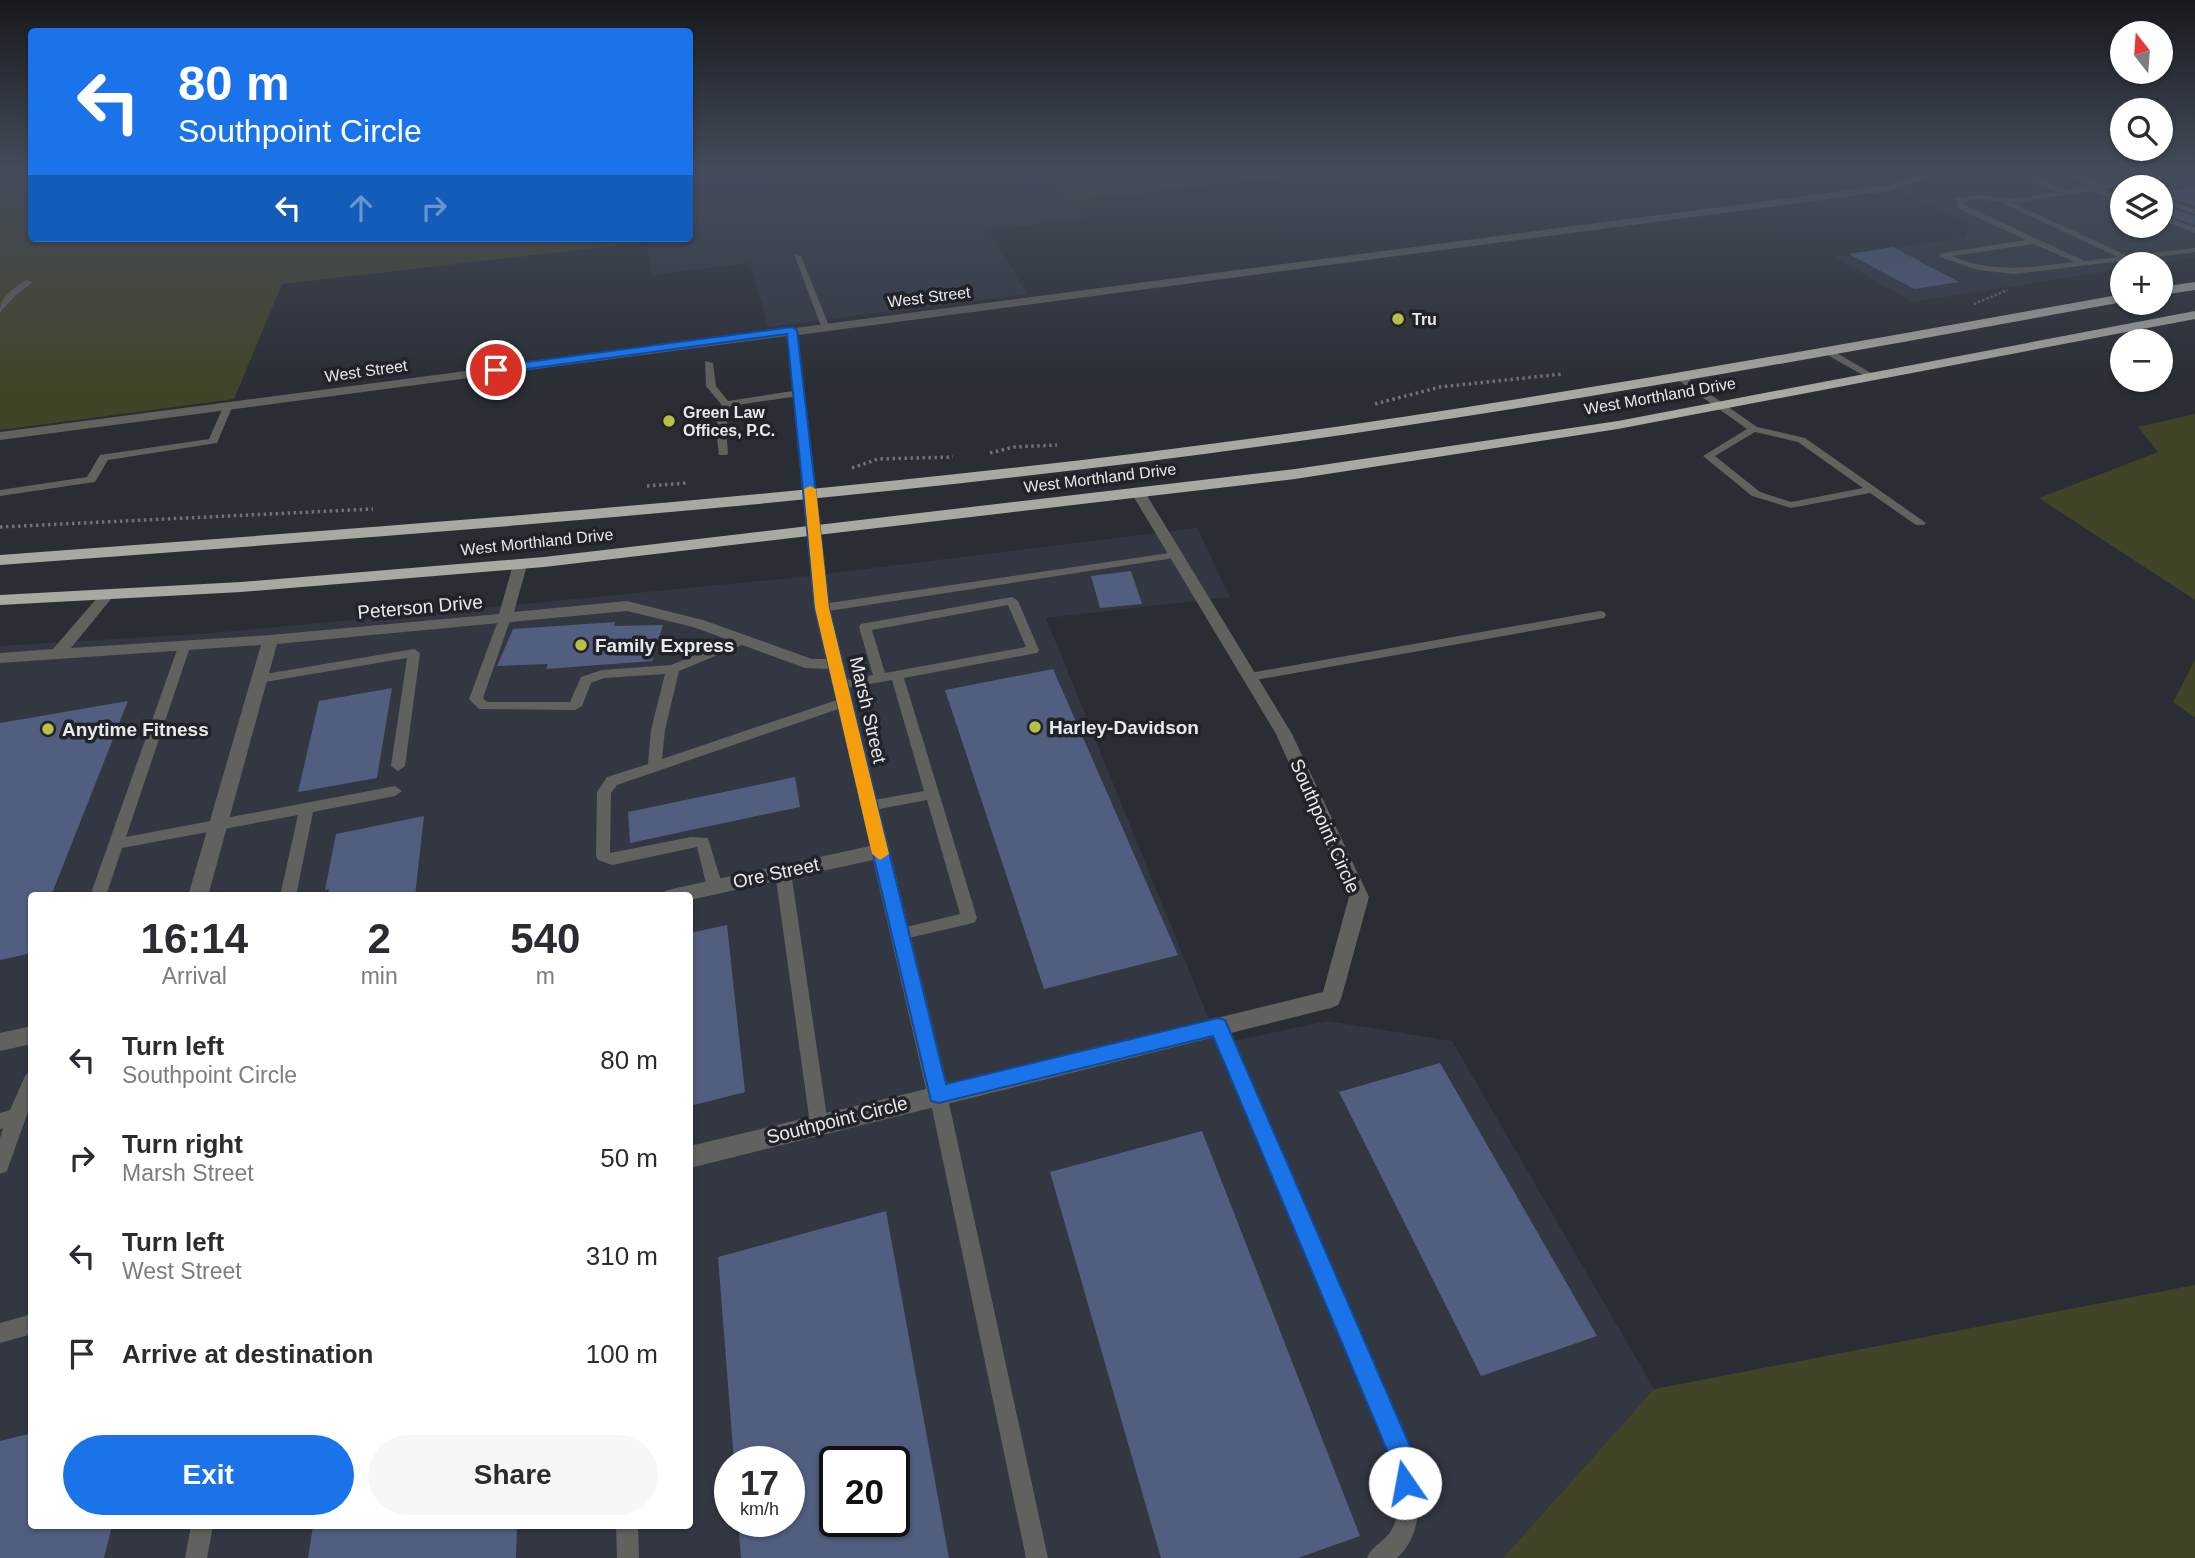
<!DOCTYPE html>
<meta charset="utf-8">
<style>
:root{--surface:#fff;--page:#f7f7f7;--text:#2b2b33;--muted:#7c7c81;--accent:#1a73e8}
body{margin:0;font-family:Arial,sans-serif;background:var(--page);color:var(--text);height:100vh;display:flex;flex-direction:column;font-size:26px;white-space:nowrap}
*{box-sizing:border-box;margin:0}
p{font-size:23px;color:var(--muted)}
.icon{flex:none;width:38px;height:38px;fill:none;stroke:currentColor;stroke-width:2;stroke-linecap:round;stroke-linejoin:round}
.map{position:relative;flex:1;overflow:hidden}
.side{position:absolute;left:28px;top:892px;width:665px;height:637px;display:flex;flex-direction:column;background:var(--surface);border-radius:7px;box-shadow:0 2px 5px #0004}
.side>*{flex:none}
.guide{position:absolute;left:28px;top:28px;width:665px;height:214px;border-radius:7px;box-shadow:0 2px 5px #0004;background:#1a73e8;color:#fff;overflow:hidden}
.needle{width:46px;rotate:343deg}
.tools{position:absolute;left:2110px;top:21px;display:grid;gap:14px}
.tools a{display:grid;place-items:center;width:63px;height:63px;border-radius:50%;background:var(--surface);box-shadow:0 2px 5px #0004;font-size:35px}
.speed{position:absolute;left:714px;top:1446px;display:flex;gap:14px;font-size:35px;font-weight:700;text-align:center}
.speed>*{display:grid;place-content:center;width:91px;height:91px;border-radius:50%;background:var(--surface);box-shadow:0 2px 5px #0004;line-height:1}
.speed small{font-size:18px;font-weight:400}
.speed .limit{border:4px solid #111;border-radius:10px;background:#fff;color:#111}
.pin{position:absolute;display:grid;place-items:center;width:60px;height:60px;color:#fff;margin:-30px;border:4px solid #fff;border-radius:50%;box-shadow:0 2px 7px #0007}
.me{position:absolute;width:77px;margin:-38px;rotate:348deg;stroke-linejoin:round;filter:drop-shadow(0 0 5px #0008)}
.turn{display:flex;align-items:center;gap:24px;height:147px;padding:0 35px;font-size:32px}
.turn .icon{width:91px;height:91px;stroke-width:2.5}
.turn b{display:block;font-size:49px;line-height:60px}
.lanes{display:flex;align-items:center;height:66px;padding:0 35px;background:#0003;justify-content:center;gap:35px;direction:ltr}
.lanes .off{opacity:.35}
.eta{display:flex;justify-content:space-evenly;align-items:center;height:119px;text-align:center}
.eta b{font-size:42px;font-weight:700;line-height:49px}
.cta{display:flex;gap:14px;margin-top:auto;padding:14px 35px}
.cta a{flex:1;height:80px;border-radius:42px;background:var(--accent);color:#fff;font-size:28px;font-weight:700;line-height:80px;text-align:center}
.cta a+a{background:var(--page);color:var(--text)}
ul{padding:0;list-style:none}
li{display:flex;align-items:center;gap:21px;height:98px;padding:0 35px}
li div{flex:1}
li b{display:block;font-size:26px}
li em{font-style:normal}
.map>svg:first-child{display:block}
.built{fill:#323742;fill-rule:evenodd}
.green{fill:#424428}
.building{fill:#515e80;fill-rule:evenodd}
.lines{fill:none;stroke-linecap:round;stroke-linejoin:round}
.path-far1{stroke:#6f7176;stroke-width:2.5;stroke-dasharray:2 2.5;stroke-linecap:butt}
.path{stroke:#6f7176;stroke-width:3.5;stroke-dasharray:2.5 3.5;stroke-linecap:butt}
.lane{fill:#61615e;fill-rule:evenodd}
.street{fill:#61615e;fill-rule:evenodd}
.highway{fill:#a8a9a1;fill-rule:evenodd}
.route{fill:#1a73e8;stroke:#114b97;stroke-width:2}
.slow{fill:#f59e0b}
.poi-dot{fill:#b9c046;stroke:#212329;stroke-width:2.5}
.labels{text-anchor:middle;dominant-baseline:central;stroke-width:7;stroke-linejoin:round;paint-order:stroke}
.far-street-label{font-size:16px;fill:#e7e9ed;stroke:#212329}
.far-poi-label{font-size:16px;font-weight:bold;fill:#e7e9ed;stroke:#212329;text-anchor:start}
.street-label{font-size:19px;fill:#e7e9ed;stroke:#212329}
.poi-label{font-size:19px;font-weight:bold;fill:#e7e9ed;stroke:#212329;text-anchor:start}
</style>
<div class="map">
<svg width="2195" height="1558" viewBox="0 0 2195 1558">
<rect width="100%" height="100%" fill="#2a2d33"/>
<path class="built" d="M690,171h356l38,48 -95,11 38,64 -259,33 -18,-64 -99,12 -4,-37h43z
M1957,171h238v87l-40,6h-32v5l-211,33 -77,-45 130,-20 4,-13 -70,-33zM2123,187h38v39h-38z
M1197,528l33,69 -184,21 173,426 108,-23 125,20 202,348 -151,169h-1503v-912l212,-13 332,-31 247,-24zM32,896h658v630h-658zM730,1461h59v60h-59zM835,1461h59v60h-59z"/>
<path class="green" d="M0,171h31l1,67h615v4l-365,42 -48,115 -234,31z
M1046,171h292l-269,30z
M2195,414v186l-156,-102 119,-46 -20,-25z
M2195,660v58l-22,-16z
M2195,1285v273h-692l151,-169z"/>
<path class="building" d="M2195,187v19l-34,-11v-3z
M2161,205l34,11v9l-34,-12z
M1893,247l66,35 -45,7 -65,-35z
M1131,571l11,33 -42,4 -9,-32z
M615,622l-1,4 49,-1 -11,36 -106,8 2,-5 -51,2 16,-37z
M1053,669l125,286 -134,34 -99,-299z
M392,688l-15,90 -79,14 21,-91z
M128,701l-77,195h-19v57l-32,7v-237z
M795,777l5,30 -170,36 -2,-31z
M424,816l-9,80h-88l2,-7 -4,1 11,-56z
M727,925l18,167 -55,14v-173z
M1440,1063l157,273 -116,40 -142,-284z
M1202,1131l158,405 -62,22h-137l-111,-386z
M886,1211l63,347h-208l-3,-37h51v-60h-55l-16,-204zM835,1461h59v60h-59z
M32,1433v93h80l-8,32h-104v-117z
M313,1526h204l-1,32h-208z"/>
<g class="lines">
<path class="path-far1" d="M1974,304l34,-14"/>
<path class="path" d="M1375,404l65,-17 122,-13
M990,453l24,-6 43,-2
M852,468l26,-9 75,-2
M647,486l40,-3
M0,527l373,-18"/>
<path class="lane" d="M2056,171h10l36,14 90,-14 -3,4 -89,14 23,9v5l-31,-12 -79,12 115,53 67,-8v4l-181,22 -36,-4 -38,-13 -1,-2 4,-2 83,-13 -69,-32 -1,-10 20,-3 37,4 44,-7 -29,-12 3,-4 35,14 26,-4zM1976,199l24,3 118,55 -33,4 -121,-56 -1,-3zM2034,244l41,18c-44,5 -82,12 -123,-6z
M2161,197l34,12v5l-34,-12z
M2161,215l34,13v5l-34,-13z
M794,254l7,2 28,70 -1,2 -7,-2z
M26,280l7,2 -17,13 -16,17c0,-16 14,-24 26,-32z
M1824,349h6l46,27 -8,2 -44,-25z
M705,361l8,2 3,23 12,15 71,-11 5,3 -5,3 -69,10 -4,23 2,24 -1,2h-8l-3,-26 5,-25 -15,-18z
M1678,376h6l73,51 48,11 121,85 -2,2h-8l-46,-32 -79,15 -39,-12 -49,-40 44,-27 -69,-49zM1755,432l43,10 65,46 -72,14 -31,-10 -45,-36z
M225,403l8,2 -16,38 -109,17 -13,22 -95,14v-6l87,-13 13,-22 109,-16z
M1176,552l6,3 -2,2 -358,55 -6,-4 6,-4z
M1012,597l6,4 21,49 -2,3 -133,25 73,240 -2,4 -6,2 -69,16 -6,-2 -2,-4 2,-4 66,-16 -33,-114 -58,11 -7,-5 7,-5 55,-10 -32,-111 -51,9 -6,-4 6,-4 32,-6 -14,-48 2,-3zM1008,605l18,42 -141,26 -13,-43z
M1600,611l4,1 2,3 -2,3 -354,63 -6,-4 6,-4z
M505,614l6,4 -28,80 4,4h83l11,-25 21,-7 69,-5 70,-29h8l2,3 -2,3 -70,29 -14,59 -3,29 178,-60 5,-1 7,4 -2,3 -233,80 -6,8 -1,60 81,-16 17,1 15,49 -3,4h-10l-3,-4 -10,-40 -85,18 -14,-5 -2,-4 1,-64 10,-15 41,-13 3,-34 14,-56 -61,4 -13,5 -9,23 -7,4 -96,-1 -10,-10 30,-81z
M184,643l6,4 -64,190 269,-51 7,5 -7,5 -82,16 -17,84h-16l18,-81 -176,33 -16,48h-16l88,-249z
M414,649l6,4 -15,113 -7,5 -7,-5 16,-108 -148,25 -6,-4 6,-4z
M783,866l5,2 3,4 37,252 -3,6 -6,2 -6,-2 -3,-6 -35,-252 3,-4z
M1218,1019l6,2 2,5 186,429c6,36 15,75 -15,103h-30c5,-13 19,-17 25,-29 12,-20 1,-53 -2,-74l-180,-429 2,-5z
M32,1072v29l-23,64 -2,6 -7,3v-36l3,-10 -3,1v-16l10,-3 16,-36z
M938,1086l6,2 3,6 101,464h-22l-97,-464 3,-6z
M32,1314v20l-32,9v-20z
M191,1526h22l-6,32h-22z
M616,1526h22l1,32h-22z"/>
<path class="street" d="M1933,171h14l-58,20 -1091,144 32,273 117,476 376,-92 26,-95 -73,-163 -144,-240 7,-4 7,4 146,240 77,163 -28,102 -3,6 -7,3 -641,160v-22l236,-57 -53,-229 -183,40v-4h-28l3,-5 7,-2 198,-43 -41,-177 -24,-1 -112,-41 -66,-16 -350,33 -69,252h-20l73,-251 -261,18v-10l53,-4 50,-58 5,-1 7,4 -44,54 199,-13 229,-21 14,-49 7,-4 7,4 -13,47 113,-11 76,19 109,39h14l-12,-51 -27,-272 -787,104v-8l1888,-247z
M32,1026v18l-32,7v-18z"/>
<path class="highway" d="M2195,282v8l-34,5v-8z
M2123,294v8c-279,51 -558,102 -838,141 -427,60 -856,90 -1285,122v-10c429,-32 858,-62 1285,-121 280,-39 559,-90 838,-140z
M2195,311v8l-577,110 -323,50 -751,88 -303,25 -241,13v-10l241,-13 303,-25 751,-88 323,-48z"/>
</g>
<linearGradient id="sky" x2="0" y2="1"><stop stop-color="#17191c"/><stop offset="0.44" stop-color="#444c5b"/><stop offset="1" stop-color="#444c5b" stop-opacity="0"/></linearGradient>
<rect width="2195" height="390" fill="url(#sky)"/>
<path class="route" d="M792,327l5,3 32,278 117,476 272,-66 7,2 189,435 4,28 -4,8 -9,4 -8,-4 -8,-36 -176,-419 -274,67 -8,-2 -116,-493 -28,-274 -291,39 -5,-3 5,-4z"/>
<path class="slow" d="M810,486l6,3 13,119 60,246 -9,6 -8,-6 -57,-246 -11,-119z"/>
<g class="poi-dot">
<circle cx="1398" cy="319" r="7"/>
<circle cx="669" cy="421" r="7"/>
<circle cx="581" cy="645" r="7"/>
<circle cx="1035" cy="727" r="7"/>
<circle cx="48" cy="729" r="7"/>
</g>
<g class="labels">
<g class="far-street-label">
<text transform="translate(929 297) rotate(-7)">West Street</text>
<text transform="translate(366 371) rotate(-8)">West Street</text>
<text transform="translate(1660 396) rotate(-10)">West Morthland Drive</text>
<text transform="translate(1100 478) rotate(-7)">West Morthland Drive</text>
<text transform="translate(537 542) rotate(-6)">West Morthland Drive</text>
</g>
<g class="far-poi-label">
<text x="1412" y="319">Tru</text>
<text x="683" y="412">Green Law<tspan x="683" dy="18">Offices, P.C.</tspan></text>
</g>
<g class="street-label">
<text transform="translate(420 607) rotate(-5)">Peterson Drive</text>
<text transform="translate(868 710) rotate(77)">Marsh Street</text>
<text transform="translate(1325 826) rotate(66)">Southpoint Circle</text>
<text transform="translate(776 873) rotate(-12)">Ore Street</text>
<text transform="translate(837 1120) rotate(-14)">Southpoint Circle</text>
</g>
<g class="poi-label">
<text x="595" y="645">Family Express</text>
<text x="1049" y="727">Harley-Davidson</text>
<text x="62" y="729">Anytime Fitness</text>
</g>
</g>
</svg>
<div class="tools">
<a><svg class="needle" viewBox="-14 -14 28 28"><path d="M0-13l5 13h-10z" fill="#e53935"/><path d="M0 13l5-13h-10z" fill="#7c7c81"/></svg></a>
<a><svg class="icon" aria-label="search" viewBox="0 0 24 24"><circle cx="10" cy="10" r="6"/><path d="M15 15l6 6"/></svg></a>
<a><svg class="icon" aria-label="layers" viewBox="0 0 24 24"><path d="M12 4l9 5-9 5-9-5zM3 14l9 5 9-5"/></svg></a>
<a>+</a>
<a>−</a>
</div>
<div class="speed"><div>17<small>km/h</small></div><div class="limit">20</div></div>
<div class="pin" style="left:496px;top:370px;background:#d93025"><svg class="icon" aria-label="arrive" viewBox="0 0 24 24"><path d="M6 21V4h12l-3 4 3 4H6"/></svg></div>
<svg class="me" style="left:1405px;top:1483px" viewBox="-20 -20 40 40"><circle r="19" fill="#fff"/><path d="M0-13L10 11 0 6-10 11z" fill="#1a73e8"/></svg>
<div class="guide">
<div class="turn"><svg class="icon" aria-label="left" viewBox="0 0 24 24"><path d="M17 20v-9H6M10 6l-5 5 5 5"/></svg><div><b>80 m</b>Southpoint Circle</div></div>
<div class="lanes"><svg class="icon" aria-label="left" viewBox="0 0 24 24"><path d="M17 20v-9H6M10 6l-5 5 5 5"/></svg><svg class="icon off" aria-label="ahead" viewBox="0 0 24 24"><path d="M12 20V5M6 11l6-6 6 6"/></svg><svg class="icon off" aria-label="right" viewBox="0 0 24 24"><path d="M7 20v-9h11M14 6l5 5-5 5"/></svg></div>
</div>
<section class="side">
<div class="eta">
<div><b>16:14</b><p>Arrival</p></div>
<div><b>2</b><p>min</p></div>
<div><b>540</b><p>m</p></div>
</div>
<ul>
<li><svg class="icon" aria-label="left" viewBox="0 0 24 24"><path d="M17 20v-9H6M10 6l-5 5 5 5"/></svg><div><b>Turn left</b><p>Southpoint Circle</p></div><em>80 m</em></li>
<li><svg class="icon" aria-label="right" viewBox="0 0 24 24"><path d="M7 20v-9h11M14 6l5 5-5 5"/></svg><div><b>Turn right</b><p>Marsh Street</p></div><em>50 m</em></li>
<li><svg class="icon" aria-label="left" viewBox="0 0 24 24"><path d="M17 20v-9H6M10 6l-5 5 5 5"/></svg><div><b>Turn left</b><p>West Street</p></div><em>310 m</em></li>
<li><svg class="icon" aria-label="arrive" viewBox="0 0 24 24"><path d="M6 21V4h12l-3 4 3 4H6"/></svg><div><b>Arrive at destination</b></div><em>100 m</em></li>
</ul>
<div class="cta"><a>Exit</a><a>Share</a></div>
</section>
</div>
